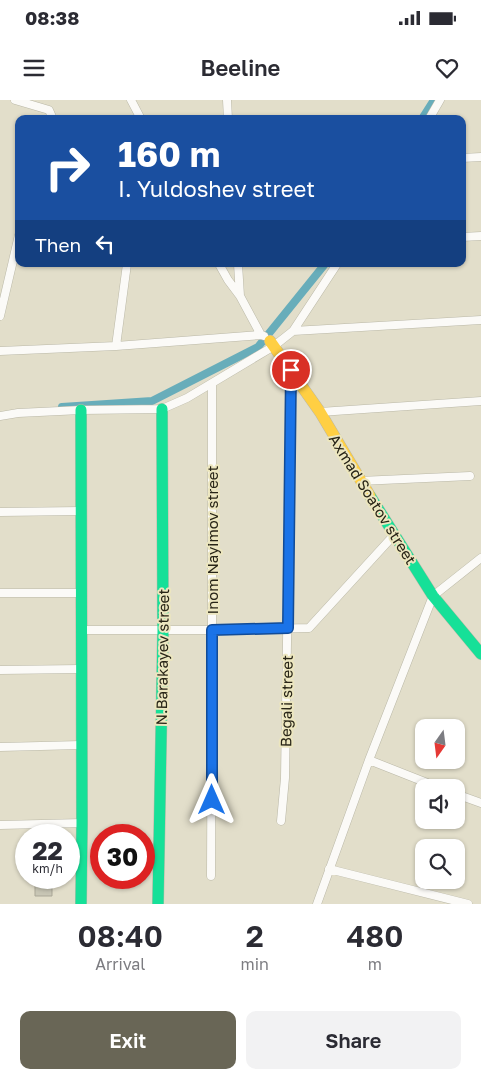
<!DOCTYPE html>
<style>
:root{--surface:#fff;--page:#f2f2f3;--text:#2b2b33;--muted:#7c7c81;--accent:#696656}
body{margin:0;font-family:"Golos Text",sans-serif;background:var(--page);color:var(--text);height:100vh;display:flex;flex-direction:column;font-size:19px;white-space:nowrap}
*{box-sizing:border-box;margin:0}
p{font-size:16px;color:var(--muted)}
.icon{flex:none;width:28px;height:28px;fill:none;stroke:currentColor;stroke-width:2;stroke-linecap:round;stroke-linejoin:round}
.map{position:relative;height:804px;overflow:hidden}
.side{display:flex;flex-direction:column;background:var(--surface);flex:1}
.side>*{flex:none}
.top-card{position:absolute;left:15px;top:15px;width:451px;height:152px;border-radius:10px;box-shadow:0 1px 4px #0004;background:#1a4fa0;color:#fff;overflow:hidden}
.needle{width:32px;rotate:194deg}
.tools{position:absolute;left:415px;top:619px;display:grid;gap:10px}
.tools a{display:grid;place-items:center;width:50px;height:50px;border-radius:10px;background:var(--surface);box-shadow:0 1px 4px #0004;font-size:25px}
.speed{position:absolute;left:15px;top:724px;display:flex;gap:10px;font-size:25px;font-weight:700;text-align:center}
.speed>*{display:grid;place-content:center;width:65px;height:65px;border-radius:50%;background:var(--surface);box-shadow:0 1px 4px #0004;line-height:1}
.speed small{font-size:12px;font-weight:400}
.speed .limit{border:8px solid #d22;background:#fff;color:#111}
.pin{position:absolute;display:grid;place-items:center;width:42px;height:42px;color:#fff;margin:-21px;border:2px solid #fff;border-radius:50%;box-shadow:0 1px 5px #0007}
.me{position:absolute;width:55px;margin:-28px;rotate:0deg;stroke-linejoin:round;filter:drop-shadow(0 0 4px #0008)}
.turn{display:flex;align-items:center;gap:18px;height:105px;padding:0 20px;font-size:22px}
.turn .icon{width:65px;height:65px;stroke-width:2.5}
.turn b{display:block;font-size:35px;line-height:42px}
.then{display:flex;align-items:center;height:48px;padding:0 20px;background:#0003;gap:10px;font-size:19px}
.eta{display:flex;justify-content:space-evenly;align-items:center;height:85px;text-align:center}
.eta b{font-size:30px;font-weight:600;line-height:35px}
.cta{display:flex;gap:10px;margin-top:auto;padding:10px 20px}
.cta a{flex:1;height:58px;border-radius:10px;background:var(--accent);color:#fff;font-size:20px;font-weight:600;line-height:58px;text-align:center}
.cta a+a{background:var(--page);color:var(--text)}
.status{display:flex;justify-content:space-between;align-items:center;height:35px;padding:0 25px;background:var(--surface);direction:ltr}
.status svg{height:14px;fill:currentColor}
header{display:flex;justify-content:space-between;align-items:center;height:65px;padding:0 20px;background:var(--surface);font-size:22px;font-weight:600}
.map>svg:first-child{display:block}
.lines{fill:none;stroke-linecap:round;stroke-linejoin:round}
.canal{stroke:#68adba;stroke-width:8}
.building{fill:#c8c6b5;stroke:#aaa797}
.street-casing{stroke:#bab8a7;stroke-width:9}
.fast-casing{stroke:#bab8a7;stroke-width:12}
.slow-casing{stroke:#bab8a7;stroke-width:12}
.street{stroke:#fbfaf7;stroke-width:8}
.fast{stroke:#16e098;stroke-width:11}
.slow{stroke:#ffcf43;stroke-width:11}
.route-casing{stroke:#114b97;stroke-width:12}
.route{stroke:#1a73e8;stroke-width:9}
.labels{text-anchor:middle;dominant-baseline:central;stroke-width:4;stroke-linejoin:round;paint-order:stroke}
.street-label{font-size:15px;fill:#282517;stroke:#ece6bf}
</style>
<div class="status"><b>08:38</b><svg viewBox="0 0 49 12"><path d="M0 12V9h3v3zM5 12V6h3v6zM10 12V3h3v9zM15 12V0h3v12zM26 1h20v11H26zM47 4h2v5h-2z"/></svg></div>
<header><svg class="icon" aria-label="menu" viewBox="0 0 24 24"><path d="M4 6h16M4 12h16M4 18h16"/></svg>Beeline<svg class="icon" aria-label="heart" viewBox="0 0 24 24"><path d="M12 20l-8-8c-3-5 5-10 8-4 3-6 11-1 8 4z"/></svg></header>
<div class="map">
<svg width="481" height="804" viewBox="0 0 481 804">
<rect width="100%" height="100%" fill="#e2deca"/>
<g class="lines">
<path class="canal" d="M422,19l12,-19
M62,307l90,-6 106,-54 67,-83"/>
</g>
<path class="building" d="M35,778h17v18h-17z"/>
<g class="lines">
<defs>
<path id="street" d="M15,0l34,10 4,9
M131,0l10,19
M227,0l1,19
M429,19l11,-19
M462,58l19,-1
M462,137l19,-1
M219,164l9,16 12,16 21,39 3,1
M238,164l2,32
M0,216l19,-81
M293,231l188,-11
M116,246l11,-82
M0,251l116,-5 145,-11
M320,312l161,-11
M0,316l18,-3 63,-3 81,-1 25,-11 87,-52 19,-15 44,-67
M360,381l110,-5
M0,412l81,-1
M0,493h81
M81,530h131l97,-2 85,-93
M0,570l81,-1
M0,647l81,-2
M369,660l71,28
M456,694l25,9
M281,721l4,-43 6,-407
M0,725l82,-2
M329,769l139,35
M211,776l1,-246v-246
M317,804l52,-144 64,-164 48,-38"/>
<path id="fast" d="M81,310l1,413 -1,81
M370,396l63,100 48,58
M158,804l5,-273 -1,-222"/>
<path id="slow" d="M270,241l50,71 50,84"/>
</defs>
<use href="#street" class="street-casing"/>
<use href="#fast" class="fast-casing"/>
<use href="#slow" class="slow-casing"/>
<use href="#street" class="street"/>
<use href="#fast" class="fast"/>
<use href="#slow" class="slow"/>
</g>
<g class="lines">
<defs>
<path id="route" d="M212,700v-170l76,-2 3,-258"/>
</defs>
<use href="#route" class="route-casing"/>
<use href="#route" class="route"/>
</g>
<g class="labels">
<g class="street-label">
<text transform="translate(373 399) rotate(58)">Axmad Soatov street</text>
<text transform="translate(212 440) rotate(-90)">Inom Nayimov street</text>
<text transform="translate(162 557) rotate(-89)">N.Barakayev street</text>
<text transform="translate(286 601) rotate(-89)">Begali street</text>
</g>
</g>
</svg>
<div class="tools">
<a><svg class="needle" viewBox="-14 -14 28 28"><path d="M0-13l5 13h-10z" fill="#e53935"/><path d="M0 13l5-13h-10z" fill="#7c7c81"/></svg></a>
<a><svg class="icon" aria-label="sound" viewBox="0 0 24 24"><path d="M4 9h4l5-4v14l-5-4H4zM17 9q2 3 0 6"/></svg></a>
<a><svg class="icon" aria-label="search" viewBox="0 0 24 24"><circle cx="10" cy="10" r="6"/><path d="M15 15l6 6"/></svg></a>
</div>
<div class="speed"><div>22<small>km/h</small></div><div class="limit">30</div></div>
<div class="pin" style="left:291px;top:270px;background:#d93025"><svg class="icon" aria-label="arrive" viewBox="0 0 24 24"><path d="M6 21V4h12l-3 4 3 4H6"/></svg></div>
<svg class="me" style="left:212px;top:700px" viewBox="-20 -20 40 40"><path d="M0-17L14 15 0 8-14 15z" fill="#1a73e8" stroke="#fff" stroke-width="4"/></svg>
<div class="top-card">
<div class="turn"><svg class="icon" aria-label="right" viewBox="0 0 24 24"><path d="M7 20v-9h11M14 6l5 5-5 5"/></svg><div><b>160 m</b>I. Yuldoshev street</div></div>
<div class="then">Then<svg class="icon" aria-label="left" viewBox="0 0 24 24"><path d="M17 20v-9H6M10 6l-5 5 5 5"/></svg></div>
</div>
</div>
<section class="side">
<div class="eta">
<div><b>08:40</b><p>Arrival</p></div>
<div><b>2</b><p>min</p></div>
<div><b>480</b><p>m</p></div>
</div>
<div class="cta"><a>Exit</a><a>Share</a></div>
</section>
